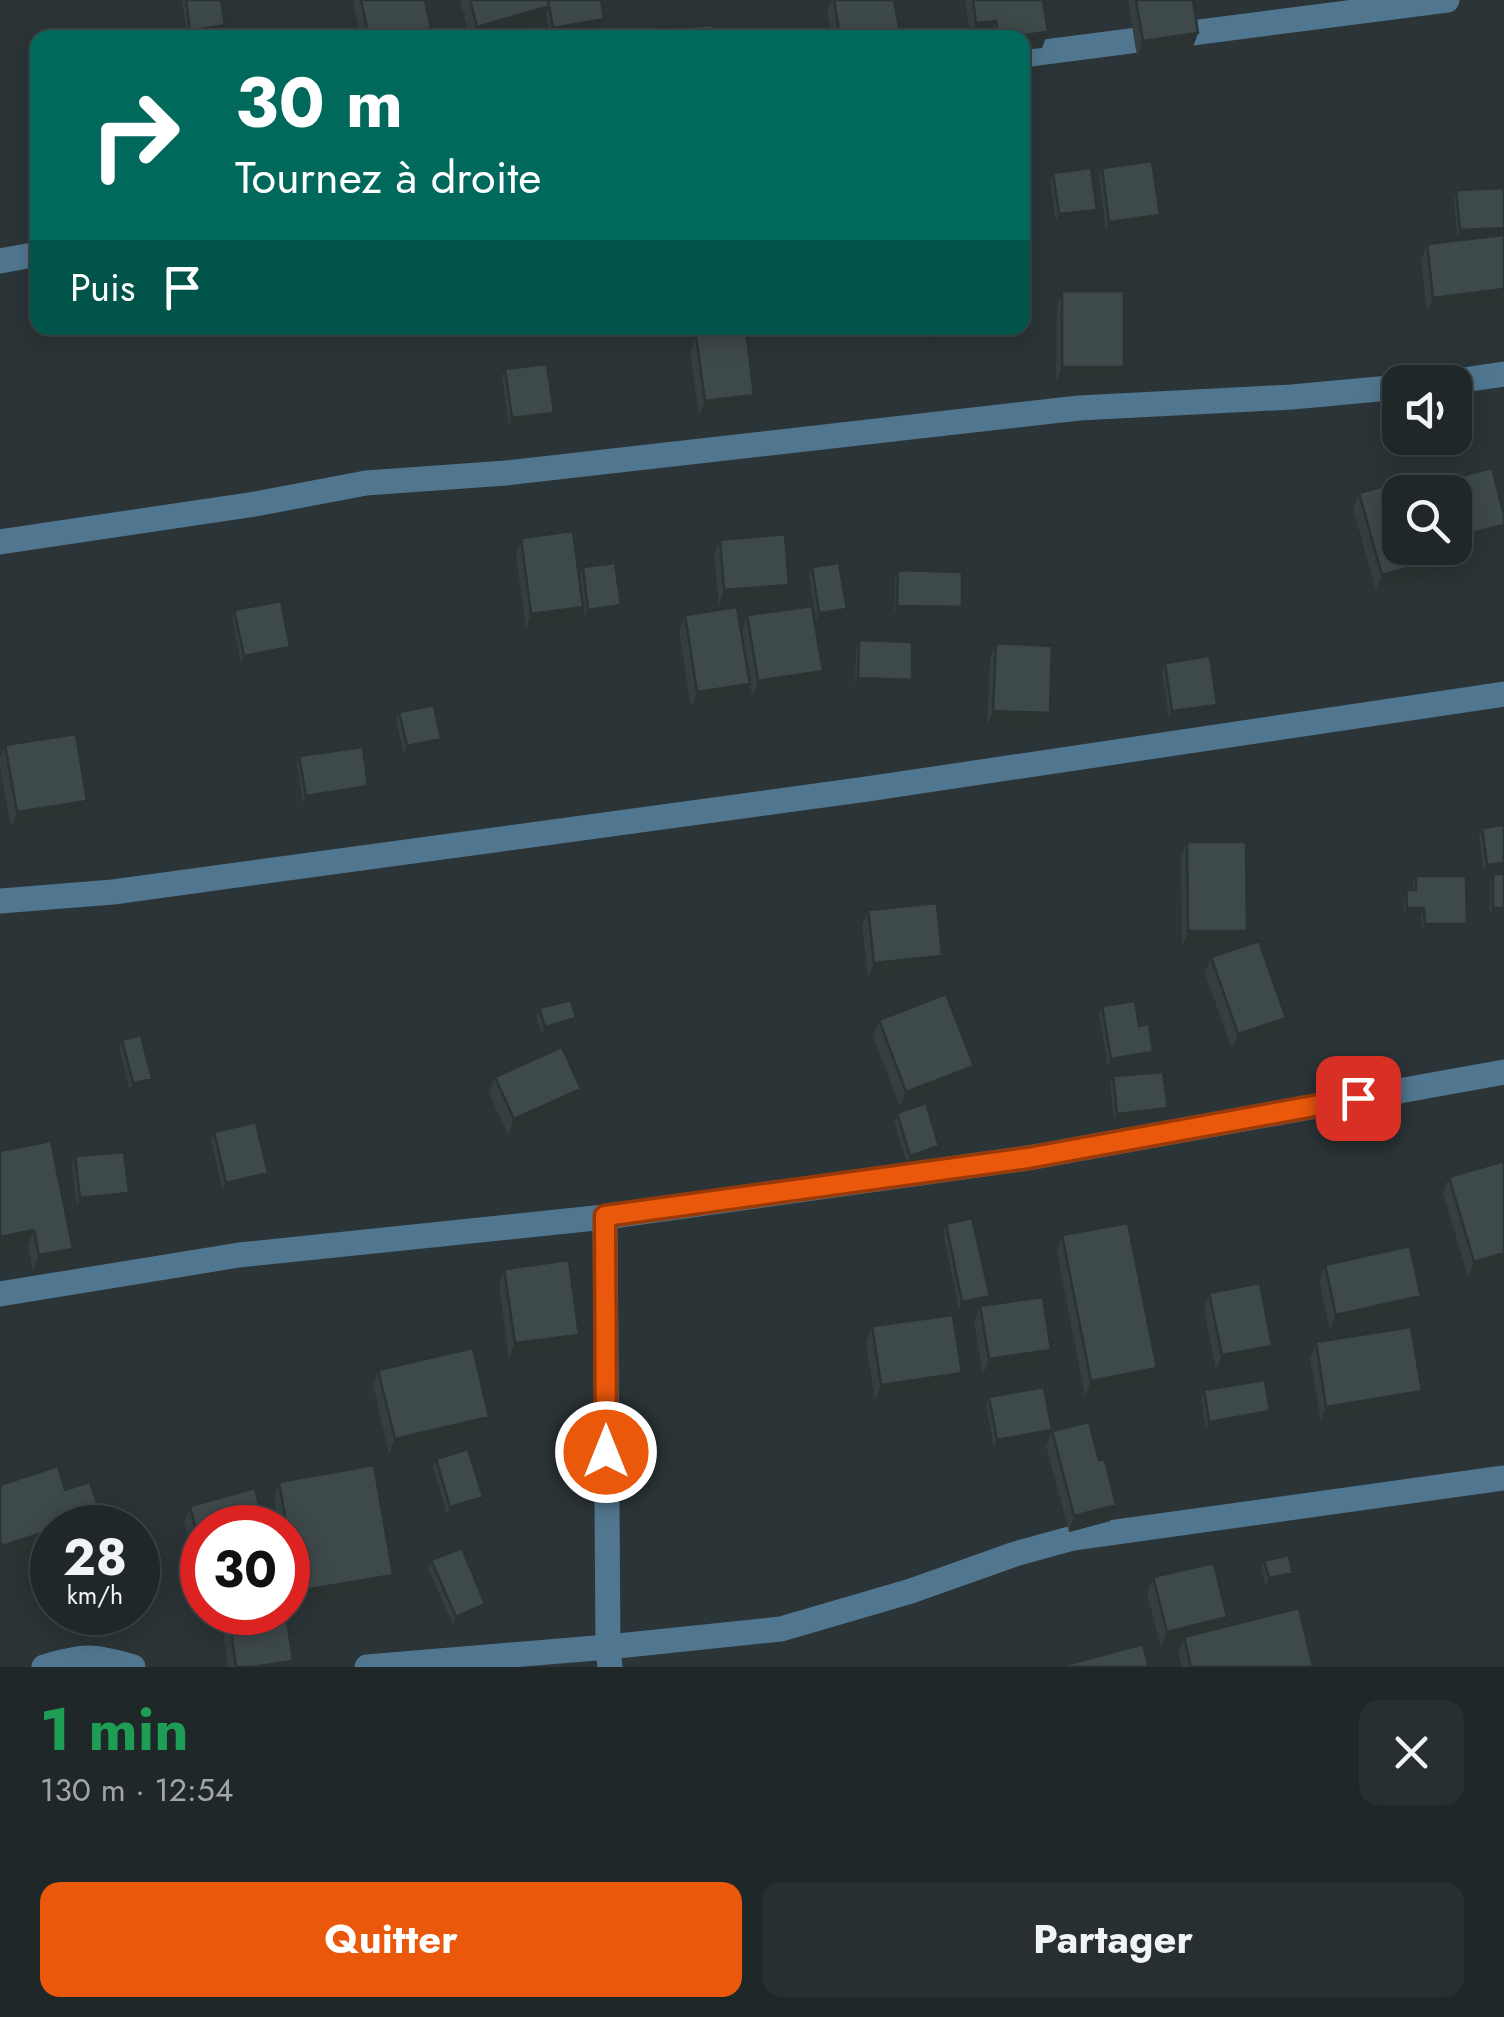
<!DOCTYPE html>
<html lang="fr">
<meta charset="utf-8">
<style>
:root{--surface:#202729;--page:#282f31;--text:#f1f3f6;--muted:#a2a5a8;--line:#3d4446;--accent:#ea580c}
body{margin:0;font-family:Jost,sans-serif;background:var(--page);color:var(--text);height:100vh;display:flex;flex-direction:column;font-size:38px;white-space:nowrap}
*{box-sizing:border-box;margin:0}
p{font-size:32px;color:var(--muted)}
.icon{flex:none;width:55px;height:55px;fill:none;stroke:currentColor;stroke-width:2;stroke-linecap:round;stroke-linejoin:round}
.map{position:relative;height:1667px;overflow:hidden}
.side{display:flex;flex-direction:column;background:var(--surface);flex:1}
.side>*{flex:none}
.top-card{position:absolute;left:30px;top:30px;width:1000px;height:305px;border-radius:20px;box-shadow:0 5px 25px #0003,0 0 0 2px var(--line);background:#00695c;color:#fff;overflow:hidden}
.controls{position:absolute;left:1382px;top:365px;display:grid;gap:20px}
.controls a{display:grid;place-items:center;width:90px;height:90px;border-radius:20px;background:var(--surface);box-shadow:0 5px 25px #0003,0 0 0 2px var(--line);font-size:50px}
.speed{position:absolute;left:30px;top:1505px;display:flex;gap:20px;font-size:50px;font-weight:700;text-align:center}
.speed>*{display:grid;place-content:center;width:130px;height:130px;border-radius:50%;background:var(--surface);box-shadow:0 5px 25px #0003,0 0 0 2px var(--line);line-height:1}
.speed small{font-size:25px;font-weight:400}
.speed .limit{border:15px solid #d22;background:#fff;color:#111}
.pin{position:absolute;display:grid;place-items:center;width:85px;height:85px;color:#fff;margin:-42px;border-radius:20px;box-shadow:0 5px 15px #0006}
.me{position:absolute;width:110px;margin:-55px;rotate:0deg;stroke-linejoin:round;filter:drop-shadow(0 0 8px #0008)}
.turn{display:flex;align-items:center;gap:35px;height:210px;padding:0 40px;font-size:45px}
.turn .icon{width:130px;height:130px;stroke-width:2.5}
.turn b{display:block;font-size:70px;line-height:85px}
.then{display:flex;align-items:center;height:95px;padding:0 40px;background:#0003;gap:20px;font-size:38px}
.round{display:grid;place-items:center;flex:none;width:105px;height:105px;border-radius:20px;background:var(--page)}
.headline{display:flex;align-items:center;justify-content:space-between;height:170px;padding:0 40px}
h1{font-size:60px;font-weight:700;line-height:75px;color:#1e9e55}
.action{display:flex;gap:20px;margin-top:auto;padding:20px 40px}
.action a{flex:1;height:115px;border-radius:20px;background:var(--accent);color:#fff;font-size:40px;font-weight:700;line-height:115px;text-align:center}
.action a+a{background:var(--page);color:var(--text)}
.map>svg:first-child{display:block}
.lines{fill:none;stroke-linecap:round;stroke-linejoin:round}
.street{stroke:#517790;stroke-width:25}
.wall{fill:#353f3f}
.shaded-wall{fill:#2b3333}
.building{fill:#3e4949;stroke:#2b3333;stroke-width:2.5}
.route-casing{stroke:#983908;stroke-width:25}
.route{stroke:#ea580c;stroke-width:18}
</style>
<div class="map">
<svg width="1504" height="1667" viewBox="0 0 1504 1667">
<rect width="100%" height="100%" fill="#2b3437"/>
<g class="lines">
<path class="street" d="M1022,55l425,-55
M0,261l38,-7
M1449,382l55,-8
M0,542l255,-38 111,-21 140,-10 573,-65 213,-11 108,-10
M0,901l113,-9 754,-103 637,-95
M605,1217l3,430 2,20
M0,1294l239,-39 366,-38 423,-59 476,-86
M44,1667c40,-12 49,-12 89,0
M367,1667l241,-20 173,-18 130,-38 104,-37 58,-16 431,-60"/>
</g>
<path class="wall" d="M182,0h39l1,33 -35,5z
M353,0h72l2,38h-67z
M460,0h141l3,19 -3,8 -51,9 -4,-21 -2,7 -55,16h-19z
M832,0h62l7,38h-69l-5,-26z
M965,0h78l-1,48 -20,-10h-52z
M1128,0h65l5,33 -6,16 -55,8z
M1102,168l58,47 -3,8 -51,7 -7,-54z
M1053,173l44,37 -3,8 -38,4 -6,-41z
M1504,188v116l-77,9 -6,-53 6,-16 65,-8 -35,2 -3,-40 2,-8z
M1062,291l62,76 -6,16h-62l1,-76z
M924,328h72l-1,1 -69,10z
M696,336l52,75 -49,6 -9,-65z
M505,369l49,44 -3,8 -42,5 -7,-49z
M1445,480l59,35 -1,18 -47,11 -1,-52h-12l-1,-4z
M1359,493l78,81 -61,17 -23,-82z
M521,538l57,85 -52,7 -10,-76z
M720,540l69,45 -5,16 -65,5 -5,-50z
M583,567l38,38 -3,8 -33,5 -5,-43z
M812,567l35,42 -3,8 -28,4 -7,-46z
M898,570l61,45 -65,-1 1,-36z
M234,610l56,37 -3,8 -46,9 -9,-46z
M685,615l59,84 -53,9 -12,-77z
M747,615l76,56 -6,15 -65,11 -10,-66z
M859,640l53,40 -3,8 -54,-2 1,-38z
M996,643l48,86 -57,-3 3,-67z
M1165,663l49,50 -45,6 -7,-48z
M399,712l42,27 -3,8 -34,7 -8,-34z
M5,745l82,56 -6,16 -70,11 -11,-61v-9z
M299,756l69,30 -2,9 -63,9 -6,-40z
M1504,825l-20,48 -5,-37 3,-8z
M1187,842l60,89 -6,16h-59l-1,-89z
M1493,874h11v42h-14v-34z
M1416,876l48,56h-42l-1,-16h-17v-18l2,-8h7v-6z
M868,910l74,46 -5,15 -69,7 -6,-53z
M1211,957l75,61 -6,15 -48,17 -27,-77z
M1102,1006l37,20 11,34 -42,7 -9,-53z
M539,1008l37,10 -3,8 -31,9 -6,-18z
M879,1020l89,62 -68,25 -27,-71z
M122,1040l30,39 -3,8 -19,4 -11,-43z
M1113,1076l55,32 -3,8 -51,6 -4,-38z
M495,1077l86,12 -5,16 -68,30 -19,-42z
M897,1113l39,41 -29,10 -13,-43z
M214,1132l51,49 -42,10 -12,-51z
M0,1151l67,113 -34,7 -5,-25z
M75,1156l51,45 -49,5 -5,-42z
M1504,1161v106l-36,10 -25,-84 6,-16z
M946,1224l41,80 -28,6 -16,-78z
M1062,1235l89,149 -66,13 -28,-146z
M1325,1265l96,31 -5,16 -86,19 -11,-50z
M504,1269l75,66 -6,16 -64,8 -10,-74z
M1209,1293l63,53 -5,16 -51,9 -12,-62z
M980,1306l66,60 -63,9 -9,-53z
M872,1326l84,63 -81,12 -9,-59z
M1316,1342l106,49 -6,16 -95,15 -11,-64z
M378,1370l105,63 -94,21 -16,-69z
M1204,1390l66,21 -3,8 -61,11 -5,-32z
M989,1397l60,42 -55,9 -8,-43z
M1052,1431l47,29 11,61 -41,11 -23,-86z
M436,1459l47,38 -3,8 -33,10 -14,-48z
M279,1482l114,93 -6,16 -95,16 -4,-27v-52h-9l-5,-30z
M190,1506l12,22v62l-18,-68z
M431,1560l54,44 -3,8 -29,13 -25,-57z
M1264,1561l26,20 -24,5 -5,-17z
M1153,1577l74,40 -3,10 89,40h-131l-4,-15 4,-9 -21,5 -14,-55z
M229,1614l62,53h-63l-5,-37z"/>
<path class="shaded-wall" d="M549,6l-5,16 -55,16h-16l4,-11z
M604,19l-3,8 -51,9 3,-8z
M996,21l-6,16 -19,1 5,-15z
M225,25l-3,8 -35,5 3,-7z
M431,28l-4,10h-46z
M1048,32l-6,16 -20,2v-12h-16z
M1198,33l-6,16 -55,8 6,-16z
M1097,210l-3,8 -38,4 3,-8z
M1160,215l-3,8 -51,7 3,-8z
M1504,228v7l-47,3 3,-8z
M1504,289v15l-77,9 6,-15z
M930,328h66l-1,1 -69,10z
M1062,367h62l-6,16h-62z
M754,395l-6,16 -49,6 6,-16z
M554,413l-3,8 -42,5 3,-8z
M1504,525l-1,8 -47,11 3,-8z
M1443,558l-6,16 -61,17 6,-16z
M789,585l-5,16 -65,5 5,-16z
M621,605l-3,8 -33,5 3,-8z
M897,606l65,1 -3,8 -65,-1z
M583,607l-5,16 -52,7 5,-16z
M847,609l-3,8 -28,4 3,-8z
M290,647l-3,8 -46,9 3,-8z
M823,671l-6,15 -65,11 6,-16z
M858,678l54,2 -3,8 -54,-2z
M750,684l-6,15 -53,9 6,-16z
M1217,705l-3,8 -45,6 3,-8z
M993,711l57,2 -6,16 -57,-3z
M441,739l-3,8 -34,7 3,-8z
M368,786l-2,9 -63,9 3,-8z
M87,801l-6,16 -70,11 6,-16z
M1504,863v7l-20,3 3,-8z
M1407,908h17l-3,8h-17z
M1493,908h11v8h-14z
M1425,924h42l-3,8h-42z
M1188,931h59l-6,16h-59z
M942,956l-5,15 -69,7 6,-15z
M576,1018l-3,8 -31,9 3,-8z
M1286,1018l-6,15 -48,17 6,-16z
M1153,1052l-3,8 -42,7 3,-8z
M974,1066l-6,16 -68,25 6,-15z
M152,1079l-3,8 -19,4 3,-8z
M581,1089l-5,16 -68,30 6,-16z
M1168,1108l-3,8 -51,6 3,-8z
M939,1146l-3,8 -29,10 3,-8z
M268,1173l-3,8 -42,10 3,-8z
M129,1193l-3,8 -49,5 3,-8z
M34,1230l-6,16 -28,6v-15z
M73,1249l-6,15 -34,7 6,-16z
M1504,1253v14l-36,10 6,-15z
M990,1296l-3,8 -28,6 3,-8z
M1421,1296l-5,16 -86,19 6,-16z
M579,1335l-6,16 -64,8 6,-16z
M1272,1346l-5,16 -51,9 6,-16z
M1051,1350l-5,16 -63,9 6,-16z
M1157,1368l-6,16 -66,13 6,-16z
M962,1373l-6,16 -81,12 6,-16z
M1422,1391l-6,16 -95,15 5,-15z
M1270,1411l-3,8 -61,11 3,-8z
M489,1417l-6,16 -94,21 6,-15z
M1052,1430l-3,9 -55,9 3,-8z
M483,1497l-3,8 -33,10 3,-8z
M1116,1505l-6,16 -41,11 5,-16z
M101,1514l-5,14h-37z
M52,1530v14l-52,16 2,-14z
M1293,1573l-3,8 -24,5 3,-8z
M393,1575l-6,16 -95,16 6,-16z
M485,1604l-3,8 -29,13 3,-8z
M1227,1617l-5,16 -38,4 -2,6 -21,5 6,-16z
M293,1661l-2,6h-41z"/>
<path class="building" d="M186,0h35l4,25 -35,6z
M361,0h64l6,28 -50,10h-12z
M470,0h78l1,6 -72,21z
M548,0h53l3,19 -51,9z
M834,0h60l7,38h-61z
M973,0h70l5,32 -49,6 -3,-17 -20,2z
M1136,0h57l5,33 -55,8z
M713,25l1,13h-55l-1,-9z
M1152,161l8,54 -51,7 -7,-54z
M1091,168l6,42 -38,4 -6,-41z
M1504,188v40l-44,2 -4,-40z
M1504,235v54l-71,9 -6,-54z
M1062,291h62v76h-62z
M746,329l8,66 -49,6 -9,-65z
M547,364l7,49 -42,5 -7,-49z
M1492,468l12,47v10l-45,11 -4,-15v-29h-7l-3,-12z
M1420,476l5,16h-25v56h40l3,10 -61,17 -23,-82z
M573,531l10,76 -52,7 -10,-76z
M785,534l4,51 -65,5 -4,-50z
M615,563l6,42 -33,5 -5,-43z
M839,563l8,46 -28,4 -7,-46z
M898,570l64,2v35l-65,-1z
M281,601l9,46 -46,9 -10,-46z
M812,606l11,65 -65,10 -11,-66z
M737,607l13,77 -53,8 -12,-77z
M859,640l53,2v38l-54,-2z
M996,643l56,3 -2,67 -57,-2z
M1210,656l7,49 -45,6 -7,-48z
M434,705l7,34 -34,7 -8,-34z
M76,734l11,67 -70,11 -12,-67z
M363,747l5,39 -62,10 -7,-40z
M1504,825v38l-17,2 -5,-37z
M1187,842h59l1,89h-59z
M1493,874h11v34h-11z
M1416,876h50l1,48h-42l-1,-16h-17l-1,-18h10z
M937,903l5,53 -68,7 -6,-53z
M1259,941l27,77 -48,16 -27,-77z
M946,994l28,72 -68,26 -27,-72z
M571,1000l5,18 -31,9 -6,-19z
M1135,1001l4,25 10,-2 4,28 -42,7 -9,-53z
M141,1035l11,44 -19,4 -11,-43z
M562,1047l19,42 -67,30 -19,-42z
M1163,1072l5,36 -51,6 -4,-38z
M926,1103l13,43 -29,10 -13,-43z
M256,1122l12,51 -42,10 -12,-51z
M51,1141l22,108 -34,6 -5,-25 -34,7v-86z
M124,1152l5,41 -49,5 -5,-42z
M1504,1161v92l-30,9 -25,-85z
M972,1218l18,78 -28,6 -16,-78z
M1128,1223l29,145 -66,13 -29,-146z
M1410,1246l11,50 -85,19 -11,-50z
M569,1260l10,75 -64,8 -11,-74z
M1260,1283l12,63 -50,9 -13,-62z
M1043,1297l8,53 -62,9 -9,-53z
M953,1315l9,58 -81,12 -9,-59z
M1411,1327l11,64 -96,16 -10,-65z
M473,1348l16,69 -94,22 -17,-69z
M1265,1380l5,31 -61,11 -5,-32z
M1044,1387l8,43 -55,10 -8,-43z
M1089,1422l10,38 6,-1 11,46 -42,11 -22,-85z
M468,1449l15,48 -33,10 -14,-48z
M374,1465l19,110 -95,16 -19,-109z
M58,1466l7,24 25,-8 11,32 -42,14h-7v2l-50,16 -2,-6v-55z
M255,1488l10,40h-63v26l-12,-48z
M462,1548l23,56 -29,13 -25,-57z
M1289,1555l4,18 -24,5 -5,-17z
M1214,1563l13,54 -60,15 -14,-55z
M1299,1608l14,59h-122l-7,-30z
M241,1612h45l7,49 -43,6h-14l-7,-53z
M1143,1644l6,23h-91z"/>
<g class="lines">
<defs>
<path id="route" d="M606,1452l-1,-236 423,-58 330,-60"/>
</defs>
<use href="#route" class="route-casing"/>
<use href="#route" class="route"/>
</g>
</svg>
<div class="controls">
<a><svg class="icon" aria-label="sound" viewBox="0 0 24 24"><path d="M4 9h4l5-4v14l-5-4H4zM17 9q2 3 0 6"/></svg></a>
<a><svg class="icon" aria-label="search" viewBox="0 0 24 24"><circle cx="10" cy="10" r="6"/><path d="M15 15l6 6"/></svg></a>
</div>
<div class="speed"><div>28<small>km/h</small></div><div class="limit">30</div></div>
<div class="pin" style="left:1358px;top:1098px;background:#d93025"><svg class="icon" aria-label="arrive" viewBox="0 0 24 24"><path d="M6 21V4h12l-3 4 3 4H6"/></svg></div>
<svg class="me" style="left:606px;top:1452px" viewBox="-20 -20 40 40"><circle r="17" fill="#ea580c" stroke="#fff" stroke-width="3"/><path d="M0-11L8 9 0 5-8 9z" fill="#fff"/></svg>
<div class="top-card">
<div class="turn"><svg class="icon" aria-label="right" viewBox="0 0 24 24"><path d="M7 20v-9h11M14 6l5 5-5 5"/></svg><div><b>30 m</b>Tournez à droite</div></div>
<div class="then">Puis<svg class="icon" aria-label="arrive" viewBox="0 0 24 24"><path d="M6 21V4h12l-3 4 3 4H6"/></svg></div>
</div>
</div>
<section class="side">
<div class="headline"><div><h1>1 min</h1><p>130 m · 12:54</p></div><a class="round"><svg class="icon" aria-label="close" viewBox="0 0 24 24"><path d="M6 6l12 12M18 6L6 18"/></svg></a></div>
<div class="action"><a>Quitter</a><a>Partager</a></div>
</section>
